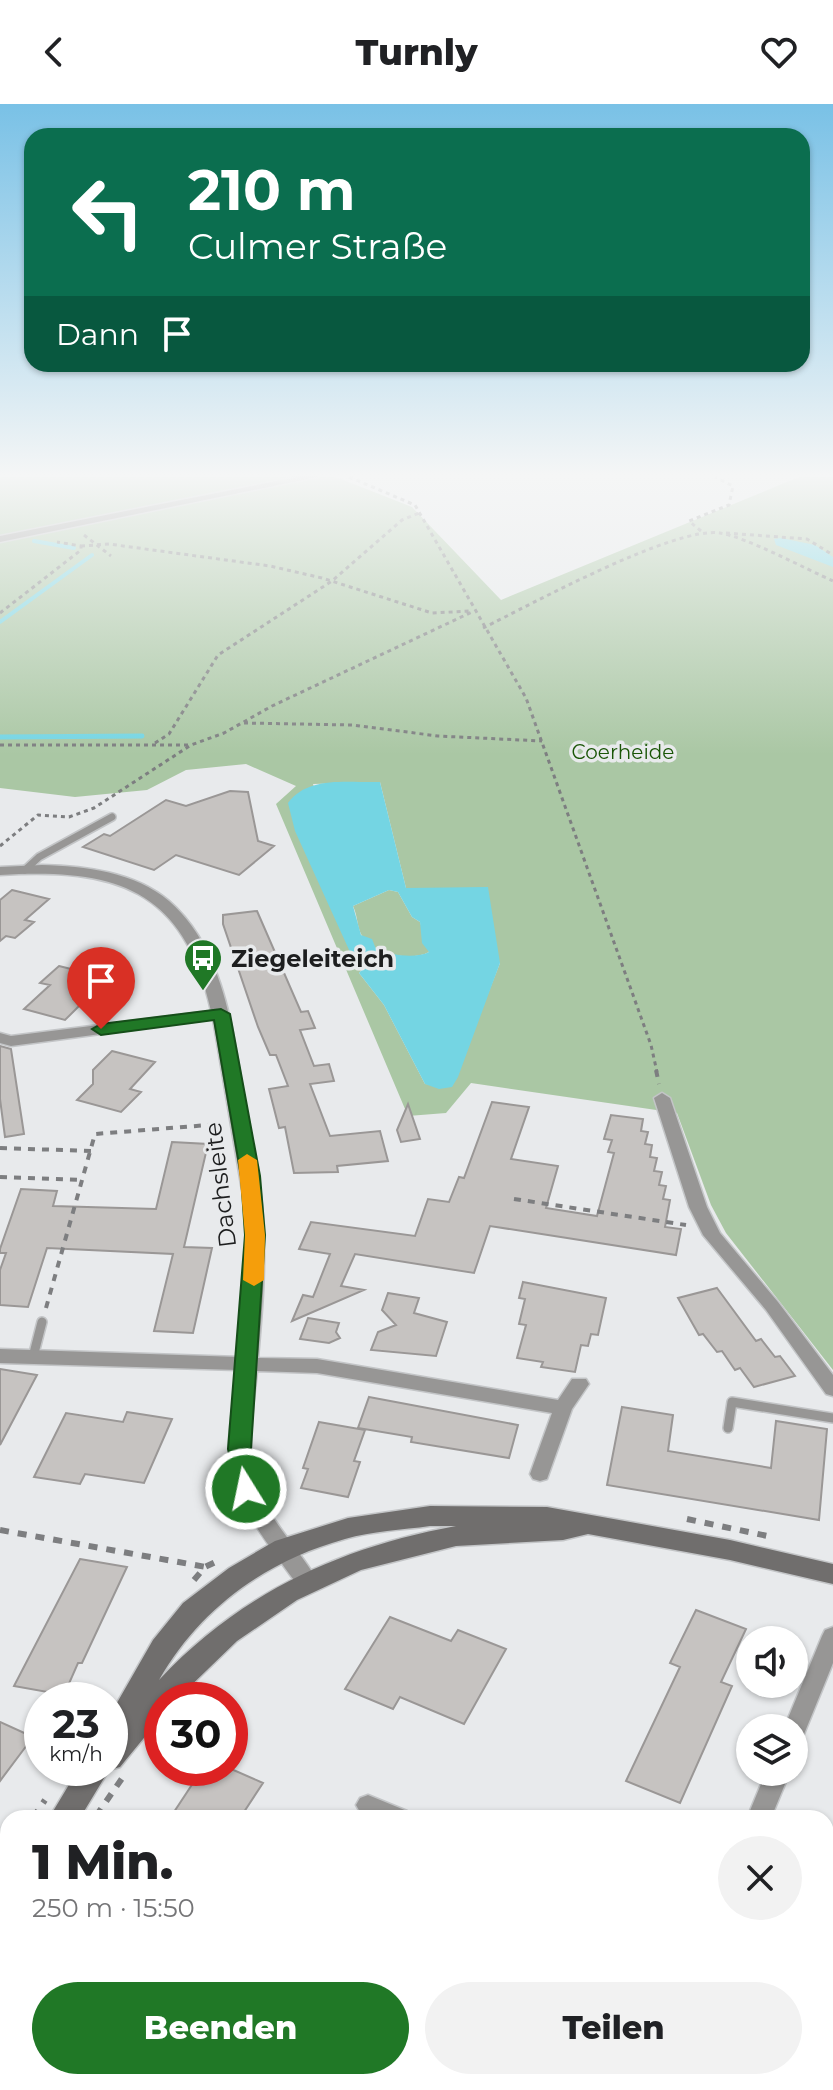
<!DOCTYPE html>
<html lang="de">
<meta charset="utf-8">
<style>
:root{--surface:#fff;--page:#f2f2f2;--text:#202124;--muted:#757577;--accent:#207826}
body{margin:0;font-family:Montserrat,sans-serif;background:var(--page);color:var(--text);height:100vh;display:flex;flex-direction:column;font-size:30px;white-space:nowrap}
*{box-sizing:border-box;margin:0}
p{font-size:26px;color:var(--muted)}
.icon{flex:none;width:44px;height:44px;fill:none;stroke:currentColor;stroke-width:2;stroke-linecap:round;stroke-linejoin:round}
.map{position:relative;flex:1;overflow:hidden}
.side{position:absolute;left:0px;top:1706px;width:834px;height:280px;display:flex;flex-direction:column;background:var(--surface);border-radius:24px 24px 0 0;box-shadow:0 2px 6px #0004}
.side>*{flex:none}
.guide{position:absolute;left:24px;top:24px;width:786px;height:244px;border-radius:24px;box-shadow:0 2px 6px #0004;background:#0b6e4f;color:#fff;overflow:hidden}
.fabs{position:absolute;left:736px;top:1522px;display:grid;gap:16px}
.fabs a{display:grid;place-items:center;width:72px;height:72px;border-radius:50%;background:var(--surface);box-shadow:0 2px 6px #0004;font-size:40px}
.speed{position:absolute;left:24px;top:1578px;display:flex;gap:16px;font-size:40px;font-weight:700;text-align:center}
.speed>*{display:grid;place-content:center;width:104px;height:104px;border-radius:50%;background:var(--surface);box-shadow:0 2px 6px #0004;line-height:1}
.speed small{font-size:20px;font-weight:400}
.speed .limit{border:12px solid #d22;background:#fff;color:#111}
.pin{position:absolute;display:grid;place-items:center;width:68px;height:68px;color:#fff;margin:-82px -34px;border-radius:50% 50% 50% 0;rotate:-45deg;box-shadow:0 0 8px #0007}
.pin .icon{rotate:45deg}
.me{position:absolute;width:88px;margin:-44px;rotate:350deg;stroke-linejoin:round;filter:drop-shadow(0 0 6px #0008)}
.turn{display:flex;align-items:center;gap:28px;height:168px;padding:0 32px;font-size:36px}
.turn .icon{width:104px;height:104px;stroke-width:2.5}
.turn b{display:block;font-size:56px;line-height:68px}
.then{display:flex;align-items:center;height:76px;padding:0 32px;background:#0003;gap:16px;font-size:30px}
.round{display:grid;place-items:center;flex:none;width:84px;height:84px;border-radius:42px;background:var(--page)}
.headline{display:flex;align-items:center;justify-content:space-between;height:136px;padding:0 32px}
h1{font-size:48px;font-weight:800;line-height:60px}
.button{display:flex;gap:16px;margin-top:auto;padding:16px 32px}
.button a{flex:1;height:92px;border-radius:48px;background:var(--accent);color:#fff;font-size:32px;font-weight:800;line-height:92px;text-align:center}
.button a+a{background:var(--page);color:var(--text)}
header{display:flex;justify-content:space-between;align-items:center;height:104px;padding:0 32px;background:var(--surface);font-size:36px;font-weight:800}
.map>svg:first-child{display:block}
.green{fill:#aac7a4;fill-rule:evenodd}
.water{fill:#74d5e3;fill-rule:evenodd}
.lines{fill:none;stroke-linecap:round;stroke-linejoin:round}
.stream-far1{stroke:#74d5e3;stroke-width:4}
.stream{stroke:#74d5e3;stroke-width:5}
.building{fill:#c6c3c1;stroke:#9a9796;stroke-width:2}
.lane-far2-casing{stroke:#c3c5c7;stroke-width:10}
.lane-far1-casing{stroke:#c3c5c7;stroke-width:12}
.lane-casing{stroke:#c3c5c7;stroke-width:15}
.street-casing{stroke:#c3c5c7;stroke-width:3}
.secondary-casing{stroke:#c3c5c7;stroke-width:3}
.path-far2{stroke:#7d7e80;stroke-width:3;stroke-dasharray:4 4;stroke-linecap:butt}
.path-far1{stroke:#7d7e80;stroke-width:4;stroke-dasharray:7 7;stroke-linecap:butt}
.path{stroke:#7d7e80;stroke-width:6;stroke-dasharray:9 9;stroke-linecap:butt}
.lane-far2{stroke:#979695;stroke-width:7}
.lane-far1{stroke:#979695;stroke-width:9}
.lane{stroke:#979695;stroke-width:12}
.street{fill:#979695;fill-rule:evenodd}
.secondary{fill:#706e6d;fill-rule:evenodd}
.route{fill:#207826;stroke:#154e19;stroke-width:2}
.slow{fill:#f59e0b}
.labels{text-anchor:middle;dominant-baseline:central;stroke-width:7;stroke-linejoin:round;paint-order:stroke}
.far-park-label{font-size:20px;fill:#1a5607;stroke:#e8eaec}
.poi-label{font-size:24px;font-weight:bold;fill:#1d1e1f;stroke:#e8eaec;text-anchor:start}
.street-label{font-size:24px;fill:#1d1e1f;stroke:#e8eaec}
</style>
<header><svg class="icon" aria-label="back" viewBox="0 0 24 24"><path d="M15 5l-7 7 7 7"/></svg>Turnly<svg class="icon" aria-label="heart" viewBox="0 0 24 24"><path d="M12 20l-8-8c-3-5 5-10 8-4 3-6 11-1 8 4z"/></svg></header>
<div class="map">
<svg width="833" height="1986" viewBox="0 0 833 1986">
<rect width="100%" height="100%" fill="#e8eaec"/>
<path class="green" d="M0,373h336l76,30 89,93 298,-123h34v893l-107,-137 -15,-28 -34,-92 -206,-30 -25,30 -38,3 -132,-312 20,-18 -50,-22 -60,6 -39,20 -72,7 -75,-9zM380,678l26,106 94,75 -48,123 -27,-2 -41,-79 -25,-32 8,-9 -54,-180z
M389,786l9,2 14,25 8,5 9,30c-18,10 -54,2 -66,-15 -6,-7 -5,-21 -10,-31z"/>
<path class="water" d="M781,434l34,7 18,12v10l-57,-22 -2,-6z
M380,678l26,106 82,-1 12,76 -42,114 -6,10 -13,2 -14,-5 -41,-79 -25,-32 8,-9 -17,-12 -55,-121 -7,-28c20,-28 61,-20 92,-21zM389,786l9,2 14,25 8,5 2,21 7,9c-13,7 -40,3 -53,-3l-4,-10 -11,-4 -8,-29z"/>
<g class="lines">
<path class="stream-far1" d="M34,437l40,7
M0,518l92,-67"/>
<path class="stream" d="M0,633l142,-1"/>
</g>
<path class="building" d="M230,687l18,1 10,49 16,5 -35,29 -63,-20 -22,15 -71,-23 21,-13 6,2 56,-36 20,6z
M12,786l37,9 -24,21 9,2 -19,16 -9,-2 -6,5v-41z
M257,807l44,101 7,-1 7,17 -15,2 14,36 15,-2 5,17 -24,3 20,52 50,-5 8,30 -51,5 1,6 -44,1 -9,-46 -6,1 -10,-39 19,-3 -12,-31h-6l-12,-28 -35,-103v-9z
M59,862l40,10 -25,23 10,2 -19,19 -41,-11 26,-24 -10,-2z
M0,942l11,3 13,85 -19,3 -5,-38z
M112,947l43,11 -25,27 11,3 -20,20 -44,-12 16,-16v-14z
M492,998l37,5 -18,52 47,7 -12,42 51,8 17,-63 -6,-1 4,-12 -8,-1 7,-24 32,4 -2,12 7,1 -3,12 7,1 -2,12 7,1 -3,13 8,1 -3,13 7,1 -3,13 7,1 -5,27 16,2 -5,26 -186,-29 -16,47 -119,-19 -14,32 23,4 -72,31 11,-26 10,2 17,-43 -31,-5 12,-27 104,14 13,-37 21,3 10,-25 5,1z
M408,1000l12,35 -19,3 -4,-12z
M172,1038l36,2 -24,103 28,1 -19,85 -39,-2 19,-77 -126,-6 -19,59 -28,-2v-35l6,-17h-6v-4l21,-60 36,2 -4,15 103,3z
M523,1178l83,16 -8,37 -7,-1 -3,12 -7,-1 -6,27 -34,-5 2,-5 -26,-4 9,-33 -7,-1 6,-25 -6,-1z
M717,1184l39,53 5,-2 14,18 5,-1 15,20 -41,11 -14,-19 -5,2 -13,-19 -5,1 -14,-18 -4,1 -21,-37z
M388,1189l31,5 -5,15 33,9 -11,34 -65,-6 7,-18 18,-7 -14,-15z
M308,1214l31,5 -3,9 4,6 -11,5 -29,-4z
M0,1265l37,6 -37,70z
M369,1293l149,28 -9,33 -98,-16 1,-5 -54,-9z
M622,1303l51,8 -5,36 103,17 5,-47 51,8 -8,91 -212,-35z
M127,1308l45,7 -28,64 -59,-9 -5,10 -46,-7 32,-64 57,9z
M319,1318l46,8 -11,31 6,1 -12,35 -47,-9 7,-19 -5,-1z
M80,1455l47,8 -45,96h-4l-14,32 -50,-9z
M696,1506l50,19 -25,53 11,4 -52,117 -54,-22 54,-114 -10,-4z
M390,1513l61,24 7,-11 48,19 -42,75 -64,-27 -7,12 -48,-20z
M0,1618l33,15 -33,44z
M203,1664h26l34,15 -23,35h-70z"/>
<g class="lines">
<defs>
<path id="lane-far2" d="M25,766l14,-13 73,-40"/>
<path id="lane-far1" d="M33,1253l9,-35
M728,1324l4,-26 101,16"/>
<path id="lane" d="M826,1751l7,3"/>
<path id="street" d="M297,373h20l-317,65v-6z
M42,761c43,1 93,7 127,36 59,51 65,142 78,214 6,36 15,72 16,108 3,45 -1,90 -5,135l59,1 241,41 14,-21h14l3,5 -17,25 -25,70 -7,2 -7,-2 -3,-5 22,-61 -235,-40 -60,-2c-5,52 -16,96 14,143 14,23 33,43 46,66l-3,6 -8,2 -8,-2c-28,-40 -67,-84 -69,-136 -1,-26 6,-54 9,-80l-238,-7v-14l239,8 7,-94 -1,-55 -32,-189 -202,27 -11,-3v-10l11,3 200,-25c-27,-123 -96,-143 -211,-136v-8z
M662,989l8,5 37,109 13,26 58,69 55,73v21l-7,-2 -60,-84 -63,-75 -14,-28 -35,-109z
M833,1523v36l-31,76 -8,3v-14h-10l38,-92 3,-6z
M766,1668h24l-19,46h-24z
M368,1691l39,16 4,7h-38l-13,-6 -4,-7 4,-7z"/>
<path id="secondary" d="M430,1402l117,1 183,33 103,24v20l-103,-24 -142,-26 -25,6 -107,6 -95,24 -64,30 -60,41 -61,59h-14v16l-42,51 -11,3 -29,48h-31l30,-50h31v-53l43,-75 30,-37 46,-35 46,-27 73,-23zM430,1422h26c-115,21 -216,67 -297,154 41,-72 107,-119 186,-141 27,-8 57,-9 85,-13z
M8,1788v37l-8,3v-37z"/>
</defs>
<use href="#lane-far2" class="lane-far2-casing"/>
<use href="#lane-far1" class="lane-far1-casing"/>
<use href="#lane" class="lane-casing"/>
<use href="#street" class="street-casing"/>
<use href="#secondary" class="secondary-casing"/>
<path class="path-far2" d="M349,373l66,28 111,193 125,347 6,27
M701,427l-12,-10 40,-16 4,-19 -18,-9
M726,429l81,6 26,16
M84,431l27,21
M81,442l28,-2 161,22 52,12 110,35 38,-2
M0,509l81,-63v-4l-24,-4
M483,524c47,-23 191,-102 237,-95 26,4 86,36 113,48
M244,619l108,2 86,11 104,5
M155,639l14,-9 49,-79 114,-74 70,-61 17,-7
M0,641h191
M0,742l38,-31 31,2 25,-9 97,-63 33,-12 48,-27 202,-95"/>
<path class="path-far1" d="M656,966l3,14
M0,1044l91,3
M0,1073l83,3
M514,1095l172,26
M46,1204l49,-174 126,-10"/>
<path class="path" d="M687,1415l85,18
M0,1426l206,37
M194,1476l11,-13 17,-8
M96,1712l27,-39
M33,1714l12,-18
M0,1762l8,-11
M0,1841l8,3
M0,1883l8,-11
M568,1978l30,8
M487,1986l7,-8"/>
<use href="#lane-far2" class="lane-far2"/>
<use href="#lane-far1" class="lane-far1"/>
<use href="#lane" class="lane"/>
<use href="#street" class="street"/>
<use href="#secondary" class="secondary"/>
</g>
<linearGradient id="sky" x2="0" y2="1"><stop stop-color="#79c1e6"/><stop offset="0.57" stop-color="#f5f6f6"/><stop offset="1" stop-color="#f5f6f6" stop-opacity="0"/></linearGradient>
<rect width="833" height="651" fill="url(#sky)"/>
<path class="route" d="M221,905l9,5 30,162 5,59 -14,214 7,40 -4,6h-16l-10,-46 17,-214 -4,-59 -27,-156 -113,15 -9,-6 9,-5z"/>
<path class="slow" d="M247,1050l10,6 8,75 -1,45 -10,6 -11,-6 2,-45 -7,-75z"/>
<defs>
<symbol id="bus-pin" viewBox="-11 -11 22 30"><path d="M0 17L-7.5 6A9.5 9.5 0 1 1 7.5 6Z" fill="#207826" stroke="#e8eaec"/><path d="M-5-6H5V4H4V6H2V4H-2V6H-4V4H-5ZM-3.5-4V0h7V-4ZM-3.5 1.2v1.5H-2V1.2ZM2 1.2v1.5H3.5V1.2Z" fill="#fff"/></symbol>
</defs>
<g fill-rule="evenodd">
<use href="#bus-pin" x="181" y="832" width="44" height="60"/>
</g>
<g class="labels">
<g class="far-park-label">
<text x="623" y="648">Coerheide</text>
</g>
<g class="poi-label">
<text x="231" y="854">Ziegeleiteich</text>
</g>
<g class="street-label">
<text transform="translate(220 1081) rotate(-97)">Dachsleite</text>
</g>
</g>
</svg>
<div class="fabs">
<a><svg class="icon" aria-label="sound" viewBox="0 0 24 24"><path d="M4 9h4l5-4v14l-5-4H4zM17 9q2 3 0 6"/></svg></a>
<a><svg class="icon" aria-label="layers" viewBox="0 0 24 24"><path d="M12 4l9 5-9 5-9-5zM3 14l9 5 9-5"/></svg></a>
</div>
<div class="speed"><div>23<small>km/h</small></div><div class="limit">30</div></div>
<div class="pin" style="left:101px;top:925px;background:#d93025"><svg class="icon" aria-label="arrive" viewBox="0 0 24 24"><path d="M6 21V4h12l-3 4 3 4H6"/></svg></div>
<svg class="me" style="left:246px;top:1385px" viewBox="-20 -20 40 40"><circle r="17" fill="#207826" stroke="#fff" stroke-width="3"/><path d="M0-11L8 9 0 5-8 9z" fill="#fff"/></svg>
<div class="guide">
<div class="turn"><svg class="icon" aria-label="left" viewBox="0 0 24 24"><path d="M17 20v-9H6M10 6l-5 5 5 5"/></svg><div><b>210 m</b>Culmer Straße</div></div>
<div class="then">Dann<svg class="icon" aria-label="arrive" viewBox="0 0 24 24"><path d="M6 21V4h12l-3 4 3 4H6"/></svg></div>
</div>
<section class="side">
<div class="headline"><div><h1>1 Min.</h1><p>250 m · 15:50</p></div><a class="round"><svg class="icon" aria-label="close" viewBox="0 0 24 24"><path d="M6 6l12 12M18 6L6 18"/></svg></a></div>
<div class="button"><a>Beenden</a><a>Teilen</a></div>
</section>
</div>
